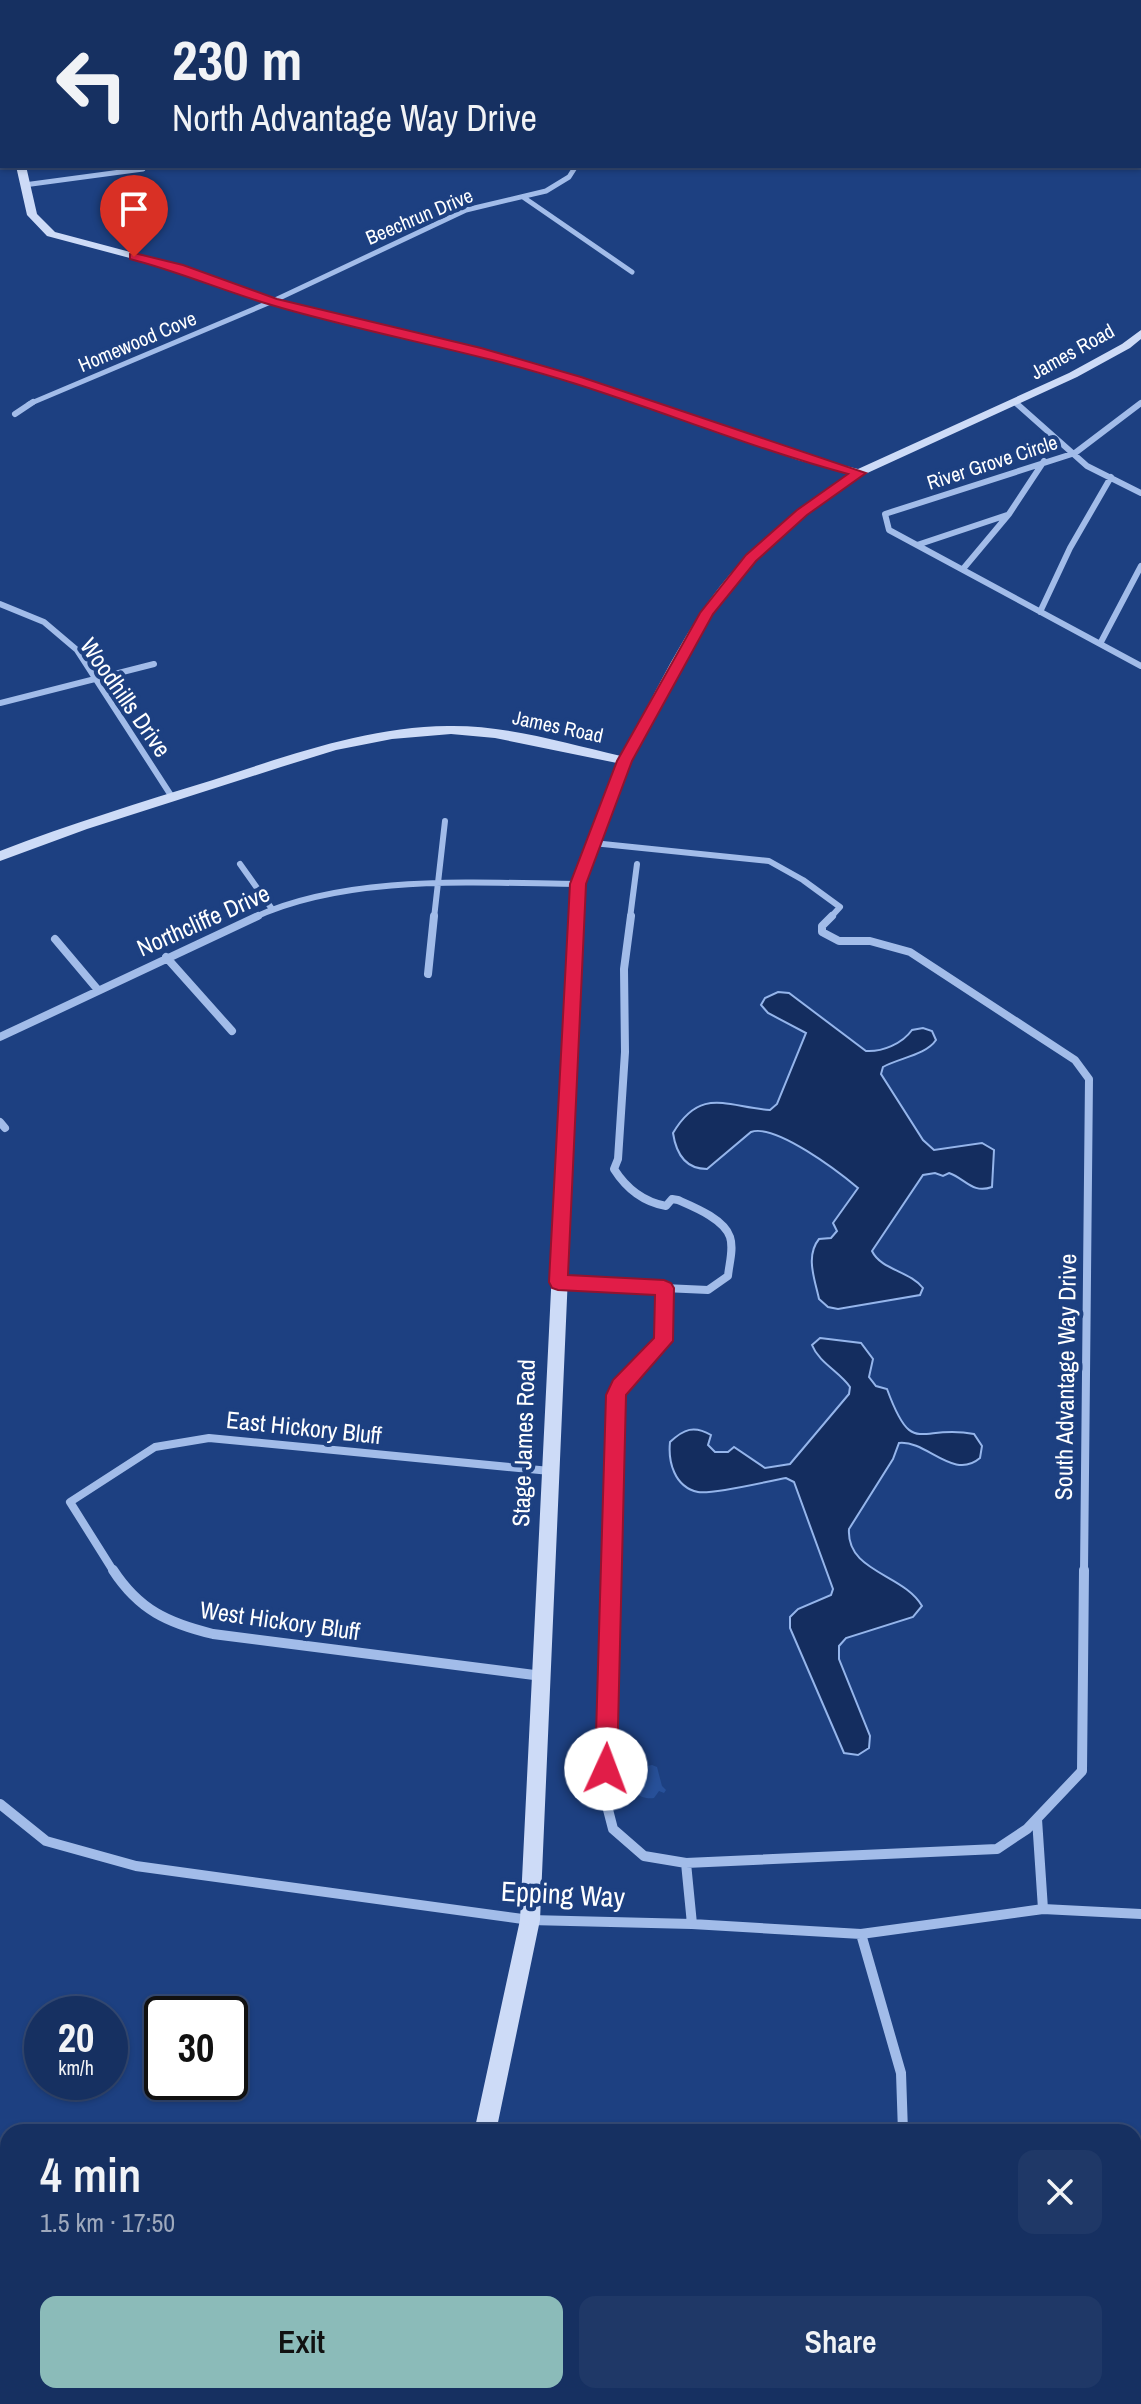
<!DOCTYPE html>
<meta charset="utf-8">
<style>
:root{--surface:#163061;--page:#1f3867;--text:#f1f3f6;--muted:#9ea9bd;--line:#354b76;--accent:#8bbbb9}
body{margin:0;font-family:"Archivo Narrow",sans-serif;background:var(--page);color:var(--text);height:100vh;display:flex;flex-direction:column;font-size:30px;white-space:nowrap}
*{box-sizing:border-box;margin:0}
p{font-size:26px;color:var(--muted)}
.icon{flex:none;width:44px;height:44px;fill:none;stroke:currentColor;stroke-width:2;stroke-linecap:round;stroke-linejoin:round}
.map{position:relative;flex:1;overflow:hidden}
.drawer{position:absolute;left:0px;top:2124px;width:1142px;height:280px;display:flex;flex-direction:column;background:var(--surface);border-radius:24px 24px 0 0;box-shadow:0 2px 6px #0004,0 0 0 2px var(--line)}
.drawer>*{flex:none}
.banner{position:absolute;left:0px;top:0px;width:1142px;height:168px;box-shadow:0 2px 6px #0004,0 0 0 2px var(--line);background:#163061;color:var(--text);overflow:hidden}
.speed{position:absolute;left:24px;top:1996px;display:flex;gap:16px;font-size:40px;font-weight:700;text-align:center}
.speed>*{display:grid;place-content:center;width:104px;height:104px;border-radius:50%;background:var(--surface);box-shadow:0 2px 6px #0004,0 0 0 2px var(--line);line-height:1}
.speed small{font-size:20px;font-weight:400}
.speed .limit{border:4px solid #111;border-radius:12px;background:#fff;color:#111}
.pin{position:absolute;display:grid;place-items:center;width:68px;height:68px;color:#fff;margin:-82px -34px;border-radius:50% 50% 50% 0;rotate:-45deg;box-shadow:0 0 8px #0007}
.pin .icon{rotate:45deg}
.me{position:absolute;width:88px;margin:-44px;rotate:2deg;stroke-linejoin:round;filter:drop-shadow(0 0 6px #0008)}
.turn{display:flex;align-items:center;gap:28px;height:168px;padding:0 40px;font-size:36px}
.turn .icon{width:104px;height:104px;stroke-width:2.5}
.turn b{display:block;font-size:56px;line-height:68px}
.round{display:grid;place-items:center;flex:none;width:84px;height:84px;border-radius:16px;background:var(--page)}
.headline{display:flex;align-items:center;justify-content:space-between;height:136px;padding:0 40px}
h1{font-size:48px;font-weight:600;line-height:60px}
.button{display:flex;gap:16px;margin-top:auto;padding:16px 40px}
.button a{flex:1;height:92px;border-radius:16px;background:var(--accent);color:#111;font-size:32px;font-weight:600;line-height:92px;text-align:center}
.button a+a{background:var(--page);color:var(--text)}
.map>svg:first-child{display:block}
.green{fill:#275099}
.water{fill:#142d5f;stroke:#95b5eb;stroke-width:2}
.lines{fill:none;stroke-linecap:round;stroke-linejoin:round}
.street-far3{stroke:#a2bce9;stroke-width:5}
.street-far2{stroke:#a2bce9;stroke-width:6}
.street-far1{stroke:#a2bce9;stroke-width:8}
.street{stroke:#a2bce9;stroke-width:10}
.secondary{fill:#cddbf7;fill-rule:evenodd}
.route{fill:#e11d48;stroke:#92132f;stroke-width:2}
.labels{text-anchor:middle;dominant-baseline:central;stroke-width:8;stroke-linejoin:round;paint-order:stroke}
.far-street-label{font-size:20px;fill:#fff;stroke:#1d4081}
.street-label{font-size:24px;fill:#fff;stroke:#1d4081}
.near-street-label{font-size:28px;fill:#fff;stroke:#1d4081}
</style>
<div class="map">
<svg width="1141" height="2404" viewBox="0 0 1141 2404">
<rect width="100%" height="100%" fill="#1d4081"/>
<path class="green" d="M652,1765l5,2 5,19 4,4 -2,3 -5,-2 -5,7c-17,2 -30,-12 -21,-29z"/>
<path class="water" d="M778,992l11,1 77,58c16,1 36,-7 46,-21l11,-2 9,3 4,9c-10,15 -37,18 -53,27l-2,7 42,66 11,10 48,-7 12,7 -2,37c-20,7 -26,-8 -43,-14l-6,3 -8,-3 -12,2 -51,76c9,19 38,20 51,37l-3,7 -82,14 -10,-2 -9,-8c-4,-19 -14,-43 0,-60l12,-1 6,-7 -4,-8 25,-35c-19,-16 -83,-65 -107,-56l-44,37c-22,0 -31,-16 -34,-36 28,-47 54,-26 97,-23l7,-6 29,-71 -38,-20 -7,-8 4,-7z
M820,1338l41,5 12,16 -4,18 7,9 11,3c26,71 32,34 87,45l8,12 -2,12c-27,23 -53,-18 -81,-15l-6,16 -44,70c-3,43 55,45 73,77l-9,11 -67,21 -7,8v13l31,77 -1,12 -11,7 -14,-2 -54,-125v-11l8,-8 33,-14 2,-6 -39,-107 -8,-4c-18,3 -74,17 -88,14 -24,-5 -30,-31 -28,-50 14,-13 24,-17 41,-7l-3,10 7,7h13l6,-5 31,21 25,-4 59,-70 1,-7c-10,-15 -31,-24 -38,-42z"/>
<g class="lines">
<path class="street-far3" d="M419,0l5,2
M398,2l5,-2
M24,185l119,-16
M523,197l109,75
M29,404l244,-103 193,-91 80,-19 23,-14 7,-11"/>
<path class="street-far2" d="M1016,403l71,63 54,27
M1141,403l-66,50 -190,61 4,16 252,136
M15,414l18,-12
M917,545l90,-30
M963,569l46,-55 35,-53
M0,604l44,18 33,28 95,147
M1040,612l30,-64 41,-71
M1101,642l40,-76
M0,703l154,-39
M593,843l176,18 34,19 37,27 -10,11
M240,864l32,45
M253,918c94,-44 223,-35 325,-34
M434,918l11,-97
M630,918l7,-54"/>
<path class="street-far1" d="M832,916l-10,10v6l17,9h31l40,11 165,108 14,19 -5,493
M55,939l43,51
M166,957l66,74
M428,974l6,-58
M0,1037l258,-121
M0,1122l5,6
M559,1282l105,6
M114,1572l-44,-70 85,-55 54,-9 341,33
M611,1572l5,-177 4,-9 43,-45 1,-53 44,2 20,-14c1,-12 6,-27 2,-39 -6,-18 -36,-30 -52,-37l-6,-1 -6,7c-22,-4 -40,-18 -52,-37l4,-10 7,-107 -1,-83 7,-53"/>
<path class="street" d="M113,1570c26,40 55,53 100,64l329,42
M611,1570l-6,228 8,31 31,27 42,7 311,-14 30,-20 55,-58 2,-201
M0,1804l46,37 90,25 394,54 162,4 169,10 182,-25 98,5
M1037,1819l6,90
M686,1863l6,61
M861,1934l40,139 2,59
M938,2396l3,8"/>
<path class="secondary" d="M0,126l2,1v7l-2,-1z
M16,166h10l11,48 18,18 128,34 94,33 204,50 100,29 225,78 52,13 211,-96 53,-29 19,-14v9l-11,9 -53,29 -214,98 -57,40 -51,46 -42,53 -81,147 -47,123 -45,1036 -44,212h-22l46,-212 51,-1036 46,-121 -122,-25 -44,-4 -59,5 -56,11 -55,17 -194,62 -87,32v-10c70,-27 141,-49 213,-71 77,-25 153,-53 235,-54 59,-1 117,17 173,30 38,-68 71,-147 128,-202 30,-31 65,-55 101,-80l-52,-14 -225,-78 -100,-29 -204,-50 -94,-33 -128,-34 -20,-21z
M393,2396h24l-4,8h-24z"/>
</g>
<path class="route" d="M134,253l49,12 94,34 204,49 100,29 285,96 -59,42 -51,46 -43,53 -81,147 -46,123 -18,391 96,5 7,3 3,5 -1,53 -47,54 -9,374 -3,8 -8,3 -8,-3 -3,-8 11,-374 7,-15 41,-42 1,-43 -97,-5 -6,-2 -3,-6 21,-398 47,-123 83,-148 46,-58 51,-45 51,-36c-93,-25 -183,-62 -275,-91 -100,-32 -205,-49 -305,-79 -47,-14 -91,-33 -138,-45v-5z"/>
<g class="labels">
<g class="far-street-label">
<text transform="translate(419 216) rotate(-23)">Beechrun Drive</text>
<text transform="translate(137 341) rotate(-23)">Homewood Cove</text>
<text transform="translate(1072 351) rotate(-29)">James Road</text>
<text transform="translate(992 462) rotate(-18)">River Grove Circle</text>
<text transform="translate(558 726) rotate(12)">James Road</text>
</g>
<g class="street-label">
<text transform="translate(126 697) rotate(55)">Woodhills Drive</text>
<text transform="translate(203 920) rotate(-24)">Northcliffe Drive</text>
<text transform="translate(1065 1377) rotate(-89)">South Advantage Way Drive</text>
<text transform="translate(304 1427) rotate(6)">East Hickory Bluff</text>
<text transform="translate(523 1443) rotate(-88)">Stage James Road</text>
<text transform="translate(280 1620) rotate(8)">West Hickory Bluff</text>
</g>
<g class="near-street-label">
<text transform="translate(563 1894) rotate(3)">Epping Way</text>
</g>
</g>
</svg>
<div class="speed"><div>20<small>km/h</small></div><div class="limit">30</div></div>
<div class="pin" style="left:134px;top:257px;background:#d93025"><svg class="icon" aria-label="arrive" viewBox="0 0 24 24"><path d="M6 21V4h12l-3 4 3 4H6"/></svg></div>
<svg class="me" style="left:606px;top:1769px" viewBox="-20 -20 40 40"><circle r="19" fill="#fff"/><path d="M0-13L10 11 0 6-10 11z" fill="#e11d48"/></svg>
<div class="banner">
<div class="turn"><svg class="icon" aria-label="left" viewBox="0 0 24 24"><path d="M17 20v-9H6M10 6l-5 5 5 5"/></svg><div><b>230 m</b>North Advantage Way Drive</div></div>
</div>
<section class="drawer">
<div class="headline"><div><h1>4 min</h1><p>1.5 km · 17:50</p></div><a class="round"><svg class="icon" aria-label="close" viewBox="0 0 24 24"><path d="M6 6l12 12M18 6L6 18"/></svg></a></div>
<div class="button"><a>Exit</a><a>Share</a></div>
</section>
</div>
